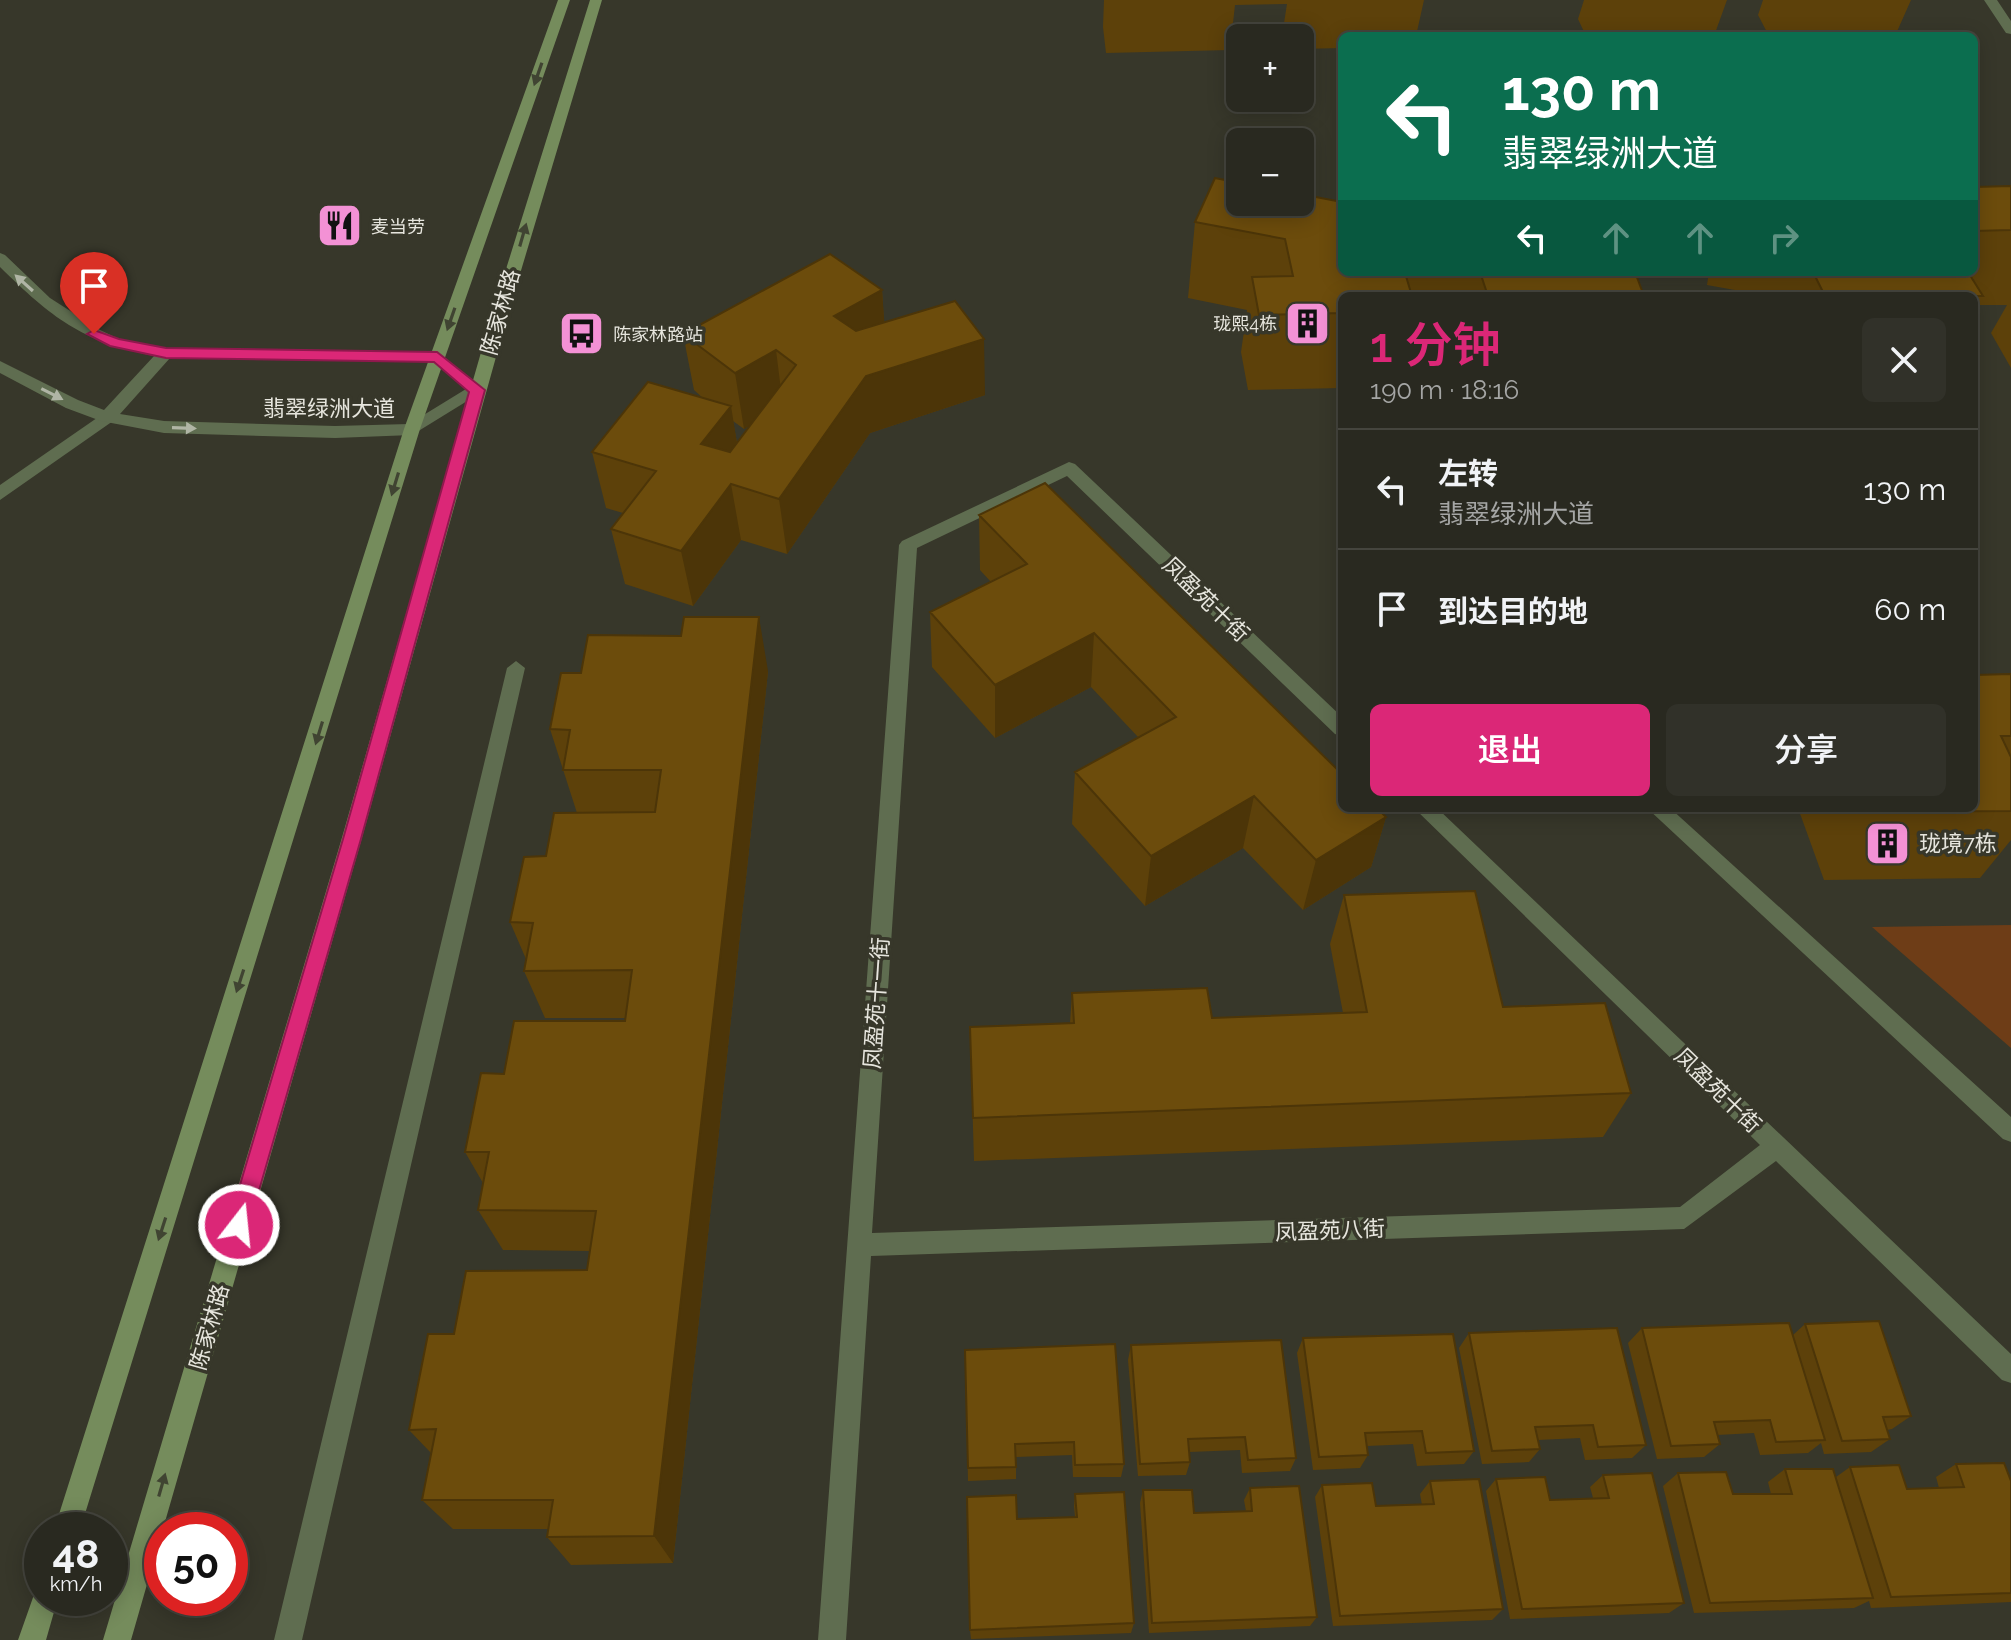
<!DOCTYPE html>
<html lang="zh">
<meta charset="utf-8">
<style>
:root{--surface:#292920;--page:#313129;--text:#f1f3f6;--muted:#a5a6a5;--line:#45453e;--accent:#db2777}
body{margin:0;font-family:Raleway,"Noto Sans SC",sans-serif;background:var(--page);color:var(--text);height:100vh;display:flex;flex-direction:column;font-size:30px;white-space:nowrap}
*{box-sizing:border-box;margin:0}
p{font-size:26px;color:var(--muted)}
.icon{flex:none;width:44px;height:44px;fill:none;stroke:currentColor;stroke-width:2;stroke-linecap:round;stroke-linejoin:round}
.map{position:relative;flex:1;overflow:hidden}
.details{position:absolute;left:1338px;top:292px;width:640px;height:520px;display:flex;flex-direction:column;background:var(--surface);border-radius:12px;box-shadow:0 4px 20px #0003,0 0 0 2px var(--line)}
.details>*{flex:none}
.top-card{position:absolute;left:1338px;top:32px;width:640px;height:244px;border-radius:12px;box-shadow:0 4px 20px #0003,0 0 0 2px var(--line);background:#0b6e4f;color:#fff;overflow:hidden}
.fabs{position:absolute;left:1226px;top:24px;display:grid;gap:16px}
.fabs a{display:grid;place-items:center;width:88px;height:88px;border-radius:12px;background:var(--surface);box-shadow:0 4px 20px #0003,0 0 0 2px var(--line);font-size:40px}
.speed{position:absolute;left:24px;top:1512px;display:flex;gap:16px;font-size:40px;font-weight:700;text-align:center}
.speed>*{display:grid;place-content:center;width:104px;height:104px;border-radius:50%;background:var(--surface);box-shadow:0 4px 20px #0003,0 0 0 2px var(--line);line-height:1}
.speed small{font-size:20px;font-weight:400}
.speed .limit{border:12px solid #d22;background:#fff;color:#111}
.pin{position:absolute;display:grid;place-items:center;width:68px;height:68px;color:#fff;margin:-82px -34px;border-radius:50% 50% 50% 0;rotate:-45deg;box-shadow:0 0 8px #0007}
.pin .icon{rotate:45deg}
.me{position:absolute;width:88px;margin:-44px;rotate:16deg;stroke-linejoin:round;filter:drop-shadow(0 0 6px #0008)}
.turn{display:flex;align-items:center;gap:28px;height:168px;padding:0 32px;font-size:36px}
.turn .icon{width:104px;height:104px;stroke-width:2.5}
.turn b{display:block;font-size:56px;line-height:68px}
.lanes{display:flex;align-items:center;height:76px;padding:0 32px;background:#0003;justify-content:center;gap:40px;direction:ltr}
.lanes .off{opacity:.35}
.round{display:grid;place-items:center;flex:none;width:84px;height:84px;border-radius:12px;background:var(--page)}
.overview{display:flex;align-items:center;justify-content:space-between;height:136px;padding:0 32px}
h1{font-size:48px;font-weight:600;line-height:60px;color:var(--accent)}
.button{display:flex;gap:16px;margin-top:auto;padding:16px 32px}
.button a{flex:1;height:92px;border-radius:12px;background:var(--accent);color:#fff;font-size:32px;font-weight:600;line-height:92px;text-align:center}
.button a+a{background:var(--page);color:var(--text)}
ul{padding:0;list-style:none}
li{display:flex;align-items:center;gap:24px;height:120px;padding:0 32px;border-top:2px solid var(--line)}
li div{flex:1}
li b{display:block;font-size:30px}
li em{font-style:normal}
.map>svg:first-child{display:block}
.green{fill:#6e3d17}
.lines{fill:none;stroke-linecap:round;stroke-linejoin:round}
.service{fill:#5f6d50;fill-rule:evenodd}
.minor{fill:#5f6d50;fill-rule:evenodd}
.tertiary{fill:#5f6d50;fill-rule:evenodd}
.secondary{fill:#758c5c;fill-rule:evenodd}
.wall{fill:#5d410a;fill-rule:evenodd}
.shaded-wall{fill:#4c3508}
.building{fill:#6c4c0c;stroke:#4c3508;stroke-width:2}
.oneway{fill:#404432}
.oneway2{fill:#b0b5a5}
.route{fill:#db2777;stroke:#8e194d;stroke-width:2}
.labels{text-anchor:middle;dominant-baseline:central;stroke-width:7;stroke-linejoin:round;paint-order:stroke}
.far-poi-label{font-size:18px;fill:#e6e5dd;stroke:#37372a;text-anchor:start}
.street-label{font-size:22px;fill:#e6e5dd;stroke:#37372a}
.poi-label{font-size:22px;fill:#e6e5dd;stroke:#37372a;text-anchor:start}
</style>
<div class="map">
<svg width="2011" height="1640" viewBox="0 0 2011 1640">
<rect width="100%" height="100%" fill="#37372a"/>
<path class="green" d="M2011,925v123l-139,-121z"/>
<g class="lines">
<path class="service" d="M1984,0h13l14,21v13l-5,-1z
M1069,462l6,2 267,253v19l-7,-2 -268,-258 -150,72 -45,685 808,-26 80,-62 -346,-337h23l574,546v29l-9,-3 -226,-219 -92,68 -813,27 -25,384h-28l81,-1095 3,-4z
M1647,808h23l341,309v25l-8,-3z"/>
<path class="minor" d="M107,411l6,2 2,4 -2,4 -113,79v-15z
M516,661l9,7 -223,972h-28l233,-972z"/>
<path class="tertiary" d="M0,253l5,2 45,43 50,32 19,9 47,9 271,4 48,38 -73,45 -77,3 -171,-5 -63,-12 -35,-13 -66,-35v-12l78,39 26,10 50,-54c-73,-15 -102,-38 -154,-89zM170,358l263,4 33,27 -57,35 -74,2 -171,-5 -44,-7z"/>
<path class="secondary" d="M558,0h12l-150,429 -340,1101h-26l350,-1101z
M590,0h12l-94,314 -147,527 -230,799h-28l238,-799 151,-527z
M42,1586v12h16l-12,42h-28l18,-51z"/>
</g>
<path class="wall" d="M1104,0h320l-8,36h-74v12l-42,1v-11h-12l-4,-15 3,-19 -52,1 -5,45 -124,3 -3,-26z
M1584,0h143l-13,36h-128l-8,-17z
M1763,0h148l-16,36h-126l-11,-21z
M1215,178l127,94h293l9,24h-302v92l-94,2 -7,-38 6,-42 -59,-12 7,-76z
M2011,186v182l-20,-35 16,-28h-29l-4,7v-16h-206l-61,-11 2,-13h265v-85z
M882,290l2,32 101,73 -115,38 -83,121 -46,-14 -48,66 -68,-22 -14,-55 12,-16 -17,-5 -14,-56 112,-53 -10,-9 -11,-56zM733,421l11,8 6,-4 -13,18z
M979,515l407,302 -15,50 -68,43 -60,-62 -98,58 -73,-82 3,-52 63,-35 -47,-50 -96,51 -63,-71 -2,-55 61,-30 -11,-12z
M768,671l-95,892 -102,2 -24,-28 1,-8h-95l-31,-29 9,-47 -22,-23 45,-96 133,-64 3,-19 -87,-1 -25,-40 5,-27 -18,-31 39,-78 121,-53v-3h-80l-21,-47 2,-12 -16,-37 67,-109 -27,-84z
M2011,674v166l-31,38 -156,2 -26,-72h176z
M1344,895l159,112 128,86 -28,44 -629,24 -4,-134 100,-4 2,-30 140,25 131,-5 -13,-69z
M1805,1324l106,92 -19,13 -5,1 3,9 -19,13 -47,2 -3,-11 -13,10 -48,2 -6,-22 -37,2 3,9 -16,13 -47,2 -29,-116 14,-15 151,7z
M1469,1333l177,112 -14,13 -47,2 -5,-22 -42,2 2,9 -11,13 -47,2 -23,-116z
M1303,1338l171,113 -10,13 -47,2 -4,-22 -46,2 1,9 -8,13 -47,2 -16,-117z
M1131,1345l165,113 -6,13 -48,2 -2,-23 -51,2 1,10 -4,13 -48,1 -10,-116z
M965,1350l159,114 -3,13h-48l-1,-22 -56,2v22l-48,2z
M1956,1464l55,17v121l-140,6 -2,-7 -15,7 -160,5 -31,-127 15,-13 55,21h38l-3,-12 17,-13 51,8 14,-10 57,22 32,-1 -3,-11z
M1603,1475l81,128 -15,10 -159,6 -24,-128 10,-12 54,21 43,-2 -3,-11z
M1430,1481l73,128 -11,11 -159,6 -18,-129 7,-12 54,21 46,-1 -2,-11z
M1250,1488l67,129 -7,9 -161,7 -9,-130 3,-13 51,23 52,-2 -2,-11z
M1075,1494l59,129 -3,10 -160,6 -1,-9 105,-113 -1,-11z"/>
<path class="shaded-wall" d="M882,290l4,56 -46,27 -6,-57z
M984,339l1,56 -115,38 -83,121 -8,-55 87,-123z
M776,350l7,56 -39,23 -9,-56z
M731,406l9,56 -39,-18z
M731,484l10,56 -48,66 -12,-55z
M759,617l9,54 -95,892 -19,-27z
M1094,633l-3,54 -96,51v-53z
M1254,796l-11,52 -98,58 6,-50z
M1386,817l-15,50 -68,43 13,-50z"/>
<path class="building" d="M1215,178l25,5v19h60v-8l42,8v70h21v2l42,-1 7,23h-70v17l-83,2 -7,-38 41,-1 -8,-37 -90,-17z
M2011,186v44l-37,1v-44z
M830,254l52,36 -48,26 22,15 99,-30 29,38 -118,37 -87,123 -48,-15 -50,67 -70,-22 45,-58 -64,-19 56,-70 83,24 -30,38 29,8 66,-87 -20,-15 -41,23 -52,-39z
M1480,272h155l9,24h-156z
M1813,272h155l15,24h-158z
M1045,483l297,291v34h35l9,9 -70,43 -62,-64 -103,60 -76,-84 101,-55 -82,-84 -99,52 -65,-73 97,-48 -48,-49z
M684,617h75l-105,919 -107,1 6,-37h-131l14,-71 -27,1 19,-96h26l12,-63 121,-1 9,-59 -118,-1 11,-58h-24l16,-79 23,1 10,-53h111l7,-51 -108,1 9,-48 -23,-1 14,-65 22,-1 8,-43 101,-1 6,-42h-98l7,-40 -20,-1 11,-56h20l7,-38 93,1z
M2011,674v62h-10l10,21v54l-140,1 -1,-4h104v-133z
M1475,891l28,116 102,-4 26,90 -658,25 -3,-91 104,-4 -2,-30 135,-5 5,30 155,-6 -23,-117z
M1879,1321l32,95 -28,1 7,22 -48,2 -37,-117z
M1789,1323l36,117 -49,2 -6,-22 -56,2 6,22 -49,2 -29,-118z
M1617,1328l29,117 -48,2 -5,-22 -28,1 -30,1 5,22 -48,2 -23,-118z
M1453,1334l21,117 -48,2 -4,-22 -57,2 3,22 -49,2 -16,-119z
M1281,1340l15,118 -48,2 -3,-23 -57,2 2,23 -50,2 -9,-119z
M1115,1344l9,120 -49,1 -1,-23 -59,2 1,23 -48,1 -3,-118z
M2004,1463l7,18v112l-120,4 -41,-130 49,-2 8,24 57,-2 -8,-23z
M1785,1469h48l40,129 -163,5 -32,-130 48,-1 7,22h59z
M1652,1473l32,130 -162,6 -26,-130 49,-2 5,23 59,-2 -6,-23z
M1479,1479l24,130 -163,7 -18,-131 50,-2 4,23 58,-2 -4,-23z
M1299,1486l18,131 -165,6 -9,-133h49l2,23 58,-2 -2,-23z
M1124,1492l10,131 -164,7 -3,-133 49,-2 1,24 60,-2 -2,-23z"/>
<defs><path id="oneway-solid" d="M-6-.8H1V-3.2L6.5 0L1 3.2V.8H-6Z" transform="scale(2)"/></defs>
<g class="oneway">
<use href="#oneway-solid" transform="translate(538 74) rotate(109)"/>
<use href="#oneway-solid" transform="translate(523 235) rotate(-74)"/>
<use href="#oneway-solid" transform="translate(451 319) rotate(109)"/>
<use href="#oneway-solid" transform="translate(395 484) rotate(107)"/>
<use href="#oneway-solid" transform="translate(319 733) rotate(107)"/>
<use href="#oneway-solid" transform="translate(240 981) rotate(108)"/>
<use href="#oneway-solid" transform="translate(162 1229) rotate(108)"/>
<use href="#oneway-solid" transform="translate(162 1485) rotate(-74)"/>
</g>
<g class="oneway2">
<use href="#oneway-solid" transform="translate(24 283) rotate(-138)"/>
<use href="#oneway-solid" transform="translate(52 394) rotate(27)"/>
<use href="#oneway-solid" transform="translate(184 428) rotate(2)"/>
</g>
<path class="route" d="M94,330l25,9 47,9 271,4 48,38 -124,449 -112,386 -3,7 -7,3 -8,-3 -3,-7 115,-386 126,-447 -35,-30 -268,-4 -56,-12 -23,-12z"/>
<defs>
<symbol id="restaurant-square" viewBox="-11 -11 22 22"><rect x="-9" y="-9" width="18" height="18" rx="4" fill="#f391d5" stroke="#37372a"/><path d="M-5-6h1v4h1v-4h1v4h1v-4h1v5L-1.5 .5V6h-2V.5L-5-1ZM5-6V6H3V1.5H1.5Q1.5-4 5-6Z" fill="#111"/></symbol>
<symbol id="building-square" viewBox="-11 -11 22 22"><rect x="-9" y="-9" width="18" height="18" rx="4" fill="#f391d5" stroke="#37372a"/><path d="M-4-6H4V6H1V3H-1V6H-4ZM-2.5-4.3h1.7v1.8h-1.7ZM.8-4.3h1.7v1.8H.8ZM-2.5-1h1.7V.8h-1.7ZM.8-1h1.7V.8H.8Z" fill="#111"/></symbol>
<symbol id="bus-square" viewBox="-11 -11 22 22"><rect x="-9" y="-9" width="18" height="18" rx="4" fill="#f391d5" stroke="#37372a"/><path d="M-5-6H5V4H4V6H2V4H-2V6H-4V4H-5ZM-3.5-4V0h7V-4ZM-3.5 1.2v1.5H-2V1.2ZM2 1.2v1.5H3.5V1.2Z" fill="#111"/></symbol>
</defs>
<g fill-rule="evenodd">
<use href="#restaurant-square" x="314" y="200" width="51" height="51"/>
<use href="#building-square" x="1282" y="298" width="51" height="51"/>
<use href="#bus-square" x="556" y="308" width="51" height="51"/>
<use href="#building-square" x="1862" y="818" width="51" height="51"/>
</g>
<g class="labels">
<g class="far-poi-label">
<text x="371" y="226">麦当劳</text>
<text x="1277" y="323" text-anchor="end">珑熙4栋</text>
<text x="613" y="334">陈家林路站</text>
</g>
<g class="street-label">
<text transform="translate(500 312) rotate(-74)">陈家林路</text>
<text x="329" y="408">翡翠绿洲大道</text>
<text transform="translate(1206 599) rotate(44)">凤盈苑十街</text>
<text transform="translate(876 1003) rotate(-86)">凤盈苑十一街</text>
<text transform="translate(1718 1090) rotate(44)">凤盈苑十街</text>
<text transform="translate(1330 1230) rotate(-2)">凤盈苑八街</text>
<text transform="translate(209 1327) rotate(-74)">陈家林路</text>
</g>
<g class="poi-label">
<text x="1919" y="843">珑境7栋</text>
</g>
</g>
</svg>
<div class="fabs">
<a>+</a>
<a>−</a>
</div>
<div class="speed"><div>48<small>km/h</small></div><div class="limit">50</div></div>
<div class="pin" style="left:94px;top:334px;background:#d93025"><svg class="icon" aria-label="arrive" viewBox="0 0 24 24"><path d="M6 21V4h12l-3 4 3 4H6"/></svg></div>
<svg class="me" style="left:239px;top:1225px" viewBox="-20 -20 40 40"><circle r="17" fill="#db2777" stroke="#fff" stroke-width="3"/><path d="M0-11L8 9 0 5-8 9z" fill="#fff"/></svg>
<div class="top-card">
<div class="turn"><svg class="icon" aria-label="left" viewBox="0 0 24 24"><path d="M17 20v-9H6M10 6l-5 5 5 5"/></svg><div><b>130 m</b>翡翠绿洲大道</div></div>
<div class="lanes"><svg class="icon" aria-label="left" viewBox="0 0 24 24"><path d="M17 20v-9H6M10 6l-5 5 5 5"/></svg><svg class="icon off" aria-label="ahead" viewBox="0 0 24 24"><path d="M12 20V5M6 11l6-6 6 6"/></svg><svg class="icon off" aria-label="ahead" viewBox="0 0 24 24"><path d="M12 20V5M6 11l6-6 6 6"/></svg><svg class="icon off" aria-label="right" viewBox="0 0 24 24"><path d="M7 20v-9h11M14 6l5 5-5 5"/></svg></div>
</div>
<section class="details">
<div class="overview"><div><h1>1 分钟</h1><p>190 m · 18:16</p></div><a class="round"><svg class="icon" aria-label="close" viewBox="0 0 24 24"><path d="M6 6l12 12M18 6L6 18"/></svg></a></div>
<ul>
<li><svg class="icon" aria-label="left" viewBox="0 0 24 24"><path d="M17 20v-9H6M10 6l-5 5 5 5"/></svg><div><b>左转</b><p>翡翠绿洲大道</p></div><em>130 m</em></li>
<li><svg class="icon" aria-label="arrive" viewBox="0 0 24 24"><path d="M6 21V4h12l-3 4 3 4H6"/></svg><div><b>到达目的地</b></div><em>60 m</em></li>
</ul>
<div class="button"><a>退出</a><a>分享</a></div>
</section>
</div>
